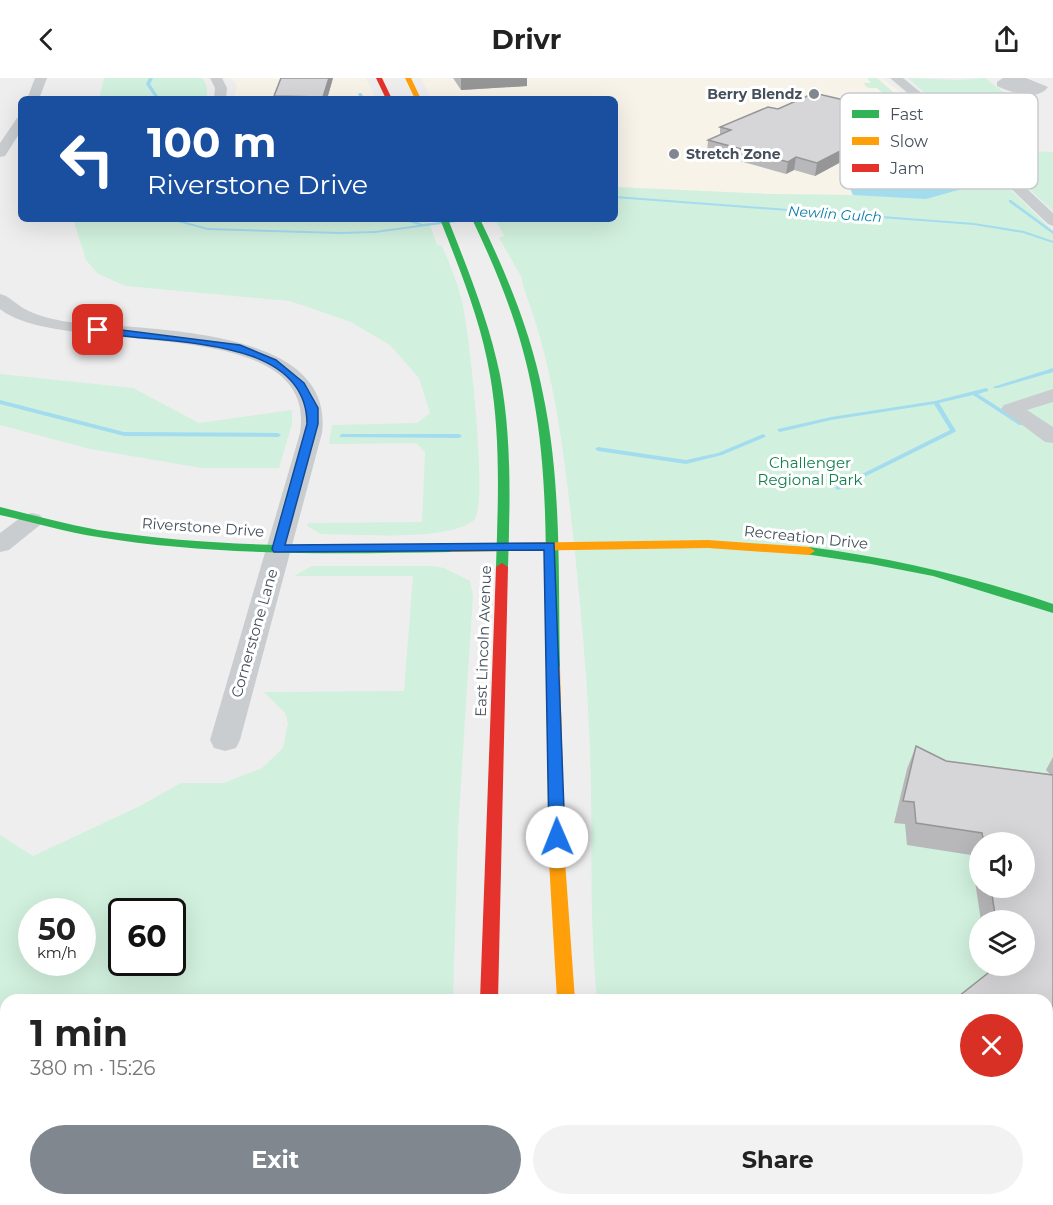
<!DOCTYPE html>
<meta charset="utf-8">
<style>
:root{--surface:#fff;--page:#f2f2f2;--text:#222;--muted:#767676;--accent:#80878f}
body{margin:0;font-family:Montserrat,sans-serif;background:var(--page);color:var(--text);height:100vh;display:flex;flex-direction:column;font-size:22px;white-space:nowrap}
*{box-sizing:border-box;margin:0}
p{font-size:20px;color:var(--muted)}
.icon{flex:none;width:33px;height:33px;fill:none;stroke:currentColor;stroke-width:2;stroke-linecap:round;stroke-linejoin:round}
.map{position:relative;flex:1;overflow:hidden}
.side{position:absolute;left:0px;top:916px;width:1053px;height:212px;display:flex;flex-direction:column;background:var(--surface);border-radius:18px 18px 0 0;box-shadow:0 6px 24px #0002}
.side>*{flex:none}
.guide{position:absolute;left:18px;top:18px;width:600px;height:126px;border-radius:9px;box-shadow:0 6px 24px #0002;background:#1a4fa0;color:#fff;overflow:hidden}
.tools{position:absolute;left:969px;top:754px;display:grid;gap:12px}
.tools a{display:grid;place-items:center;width:66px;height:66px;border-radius:50%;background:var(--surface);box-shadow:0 6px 24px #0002;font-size:30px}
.speed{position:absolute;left:18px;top:820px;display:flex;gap:12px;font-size:30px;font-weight:700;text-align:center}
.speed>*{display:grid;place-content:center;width:78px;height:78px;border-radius:50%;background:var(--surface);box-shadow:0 6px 24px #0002;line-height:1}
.speed small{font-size:15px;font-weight:400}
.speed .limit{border:3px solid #111;border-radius:9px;background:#fff;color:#111}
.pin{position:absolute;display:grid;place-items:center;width:51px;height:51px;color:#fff;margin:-26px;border-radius:12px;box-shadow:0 3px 9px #0006}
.me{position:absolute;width:66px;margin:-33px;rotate:359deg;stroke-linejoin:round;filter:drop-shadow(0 0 4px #0008)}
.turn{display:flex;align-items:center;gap:21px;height:126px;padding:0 30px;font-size:27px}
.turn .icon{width:78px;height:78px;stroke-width:2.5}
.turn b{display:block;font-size:42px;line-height:51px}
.round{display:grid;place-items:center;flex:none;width:63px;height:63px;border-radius:32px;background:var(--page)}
.overview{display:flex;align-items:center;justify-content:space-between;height:102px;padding:0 30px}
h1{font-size:36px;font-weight:700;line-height:45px}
.button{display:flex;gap:12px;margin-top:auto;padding:12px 30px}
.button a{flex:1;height:69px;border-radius:36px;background:var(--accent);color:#fff;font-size:24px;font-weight:700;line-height:69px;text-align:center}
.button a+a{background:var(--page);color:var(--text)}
header{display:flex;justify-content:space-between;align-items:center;height:78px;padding:0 30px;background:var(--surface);font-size:27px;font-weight:700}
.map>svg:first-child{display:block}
.commercial{fill:#f7f3e9}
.green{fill:#d1f0de;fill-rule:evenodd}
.water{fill:#a3dcef}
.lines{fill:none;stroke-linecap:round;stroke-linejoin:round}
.stream{fill:#a3dcef;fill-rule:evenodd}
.street{fill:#cacdcf;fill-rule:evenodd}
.fast{fill:#30b455;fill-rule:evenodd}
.slow{fill:#ff9f0a;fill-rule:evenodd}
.jam{fill:#e5322d;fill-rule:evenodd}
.wall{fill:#b8b8ba;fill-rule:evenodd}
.shaded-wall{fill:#969697}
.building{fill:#d6d6d8;stroke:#969697;stroke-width:1.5}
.route{fill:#1a73e8;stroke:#114b97;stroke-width:1.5}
.poi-dot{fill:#80878f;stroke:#fff;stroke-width:2}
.labels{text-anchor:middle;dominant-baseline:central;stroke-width:6;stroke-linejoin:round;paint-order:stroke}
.far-poi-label{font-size:14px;font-weight:bold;fill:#45505c;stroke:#fff;text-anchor:end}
.far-water-label{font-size:14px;font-style:italic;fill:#067da6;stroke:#fff}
.park-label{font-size:15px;fill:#12804e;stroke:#fff}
.street-label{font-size:15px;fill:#45505c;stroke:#fff}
.key{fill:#fff;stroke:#c7cace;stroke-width:1.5}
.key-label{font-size:16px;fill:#45505c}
</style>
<header><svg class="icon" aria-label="back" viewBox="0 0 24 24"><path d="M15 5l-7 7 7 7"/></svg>Drivr<svg class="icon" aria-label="share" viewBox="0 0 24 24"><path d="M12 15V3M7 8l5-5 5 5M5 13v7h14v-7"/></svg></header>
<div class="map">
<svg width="1053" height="1127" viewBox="0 0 1053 1127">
<rect width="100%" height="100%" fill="#efeeee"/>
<path class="commercial" d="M230,0h136l10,21h-142l3,-14z
M421,0h461l76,60 -44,13 -65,35 4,9 -84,-1 -154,-7v-88h-184z"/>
<path class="green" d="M104,0h98c6,7 6,12 4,21h-107z
M867,0h10l29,25 4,10 -22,-5 -2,-2 9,-1 -18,-17h-9l-5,-5h8z
M908,0l52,2 25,-2 21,16 -58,2c11,19 49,49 73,56 10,2 21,-2 32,0v59z
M958,60l95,93v974h-430l-1,-5h425v-200h-450c-7,-69 -5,-138 -6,-208 -1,-92 -10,-184 -20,-276 -9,-79 -19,-154 -48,-230l-1,-8 -23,-40 5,-2 -9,-17h120v-32l154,7 84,1 -4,-9 65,-35zM980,765h44v45h-44zM980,843h44v45h-44z
M73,141h355l9,26 5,1c8,19 17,40 21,60 6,27 26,200 11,214 -25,22 -118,14 -153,14l-14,-8 1,-3 114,-1 3,-70 -9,-9 -87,1 3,-19 85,-2 13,-10 -11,-35 -29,-33 -39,-23 -61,-21 -164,-15 -28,-12 -12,-14z
M0,296l133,14 66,35 93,-13v14l-13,44h-77l-112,-19 -90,-24z
M312,488h121l11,2 26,13 3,14 -15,235 -5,170h-447v200h453v5h-459v-370l33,21 107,-50 41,-23h43l38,-15 21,-20 5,-25 -3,-10 -21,-21 140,-1 9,-115h-119zM32,834h50v51h-50zM122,834h50v51h-50z"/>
<path class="water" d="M931,68l38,32 2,5 -2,4 -43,12 -73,-4 -4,-9 65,-35z"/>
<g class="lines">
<path class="stream" d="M149,0h4l-3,6 10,15h-4l-10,-15z
M360,15h1l4,6h-4l-3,-5z
M615,118l359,27 50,8 29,10v2l-30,-10 -49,-8 -359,-27z
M1009,122h2l42,31v3l-44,-32z
M167,141h7l34,9 132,4 35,-1 44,-6 -19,-6h7l16,5 39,-5h11l-2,1 -96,13 -35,1 -132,-4z
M1053,290v4l-55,16h-4l-1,-1z
M986,310l2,1v2l-10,3 45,29v2h-4l-46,-30 -34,8 17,28 -1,1 -117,58 -3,-2 1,-1 114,-57 -16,-26 -103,16 -51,12 -3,-2 1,-1 53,-12 104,-16z
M0,322l124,32 154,1 3,2 -3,2 -154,-1 -124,-32z
M342,356h117l3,2 -3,2 -119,-1v-2z
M763,356l3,2 -1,1 -43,18 -36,9 -88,-13 -3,-2 3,-2 88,13 32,-7z
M773,1122h12l2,5h-12z
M847,1122h12l1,5h-12z"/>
<path class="street" d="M35,0h12l-8,21h-12z
M210,0h12l5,10 -1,11h-12l1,-11z
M890,0h13l42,34 108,101v13l-5,-2 -111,-106z
M1003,0h23l22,9c-10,15 -38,5 -51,-1v-4z
M21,39v14l-16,25 -5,1v-14l17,-25z
M0,216c9,2 15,9 23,14 12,7 25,10 39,13 68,10 274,0 260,112l-82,307 -4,8 -11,3 -11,-3 -4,-8 90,-307c20,-124 -238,-74 -300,-124z
M1053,311v13l-26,8 26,17v16l-8,-1 -44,-33 3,-4z
M32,435l8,2 4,5 -4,5 -31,25 -9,2v-19l24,-18z"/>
<path class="fast" d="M440,141h8c20,51 41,102 52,156 12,63 10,128 8,192l-6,4 -6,-4c2,-63 5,-129 -6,-192 -9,-54 -30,-105 -50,-156z
M472,141h8c27,56 51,114 63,175 19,90 15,182 17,273l-7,5 -7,-5c-1,-91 4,-183 -13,-272 -11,-62 -34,-120 -61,-176z
M0,429c33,8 65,17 98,23 116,18 236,17 353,14l6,4 -6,4c-117,2 -237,4 -353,-15 -33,-5 -65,-15 -98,-22z
M809,469c84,11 164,30 244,57v9l-120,-37 -62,-12 -66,-10 -2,-3z
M577,1122h22l1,5h-22z"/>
<path class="slow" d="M405,0h6l10,21h-6z
M708,462l101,7 6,4 -6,4 -101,-7 -257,4 -6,-4 6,-4z
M553,584l7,5 5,194 10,139h-18l-8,-139 -3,-194z"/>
<path class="jam" d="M376,0h6l10,21h-6z
M502,485l6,4 -10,433h-18l16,-433z
M486,1122h22l1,5h-22z"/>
</g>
<path class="wall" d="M333,0l-6,21h-53v-3z
M453,0h74v8l-66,4z
M778,31l111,14 -4,1 -1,6 -3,2 -3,10 -63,34 -21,-6 -8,4 -79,-22 1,-12 12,-5v-8z
M916,668l30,15 104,13 -4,-4 7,-13v331l-6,-6v-82l-59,-27 -1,-7h37v-45h-43l-10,-66 -64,-10 -2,-21 -11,-1 13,-54zM980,765h44v45h-44z"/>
<path class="shaded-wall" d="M329,0h4l-6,21h-3l-1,-2z
M461,0h66v8l-66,4z
M891,33l-2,12 -4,1 -1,6 -3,2 -3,10 -63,34 2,-13 62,-46z
M796,79l-2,13 -8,4 2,-12z"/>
<path class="building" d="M281,0h48l-6,19 -49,-1z
M814,15l77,18 -12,6 8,1 -18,9 12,3 -64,33 -21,-6 -8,5 -80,-22 23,-10 -11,-3 48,-20 10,2z
M916,668l30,15 107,14v278l-6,-5v-48h-93l43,-34h27v-45h-28l-5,-33h33v-45h-40l-2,-10 -66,-10 -2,-21 -11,-1z"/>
<path class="route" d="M98,249l142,18 36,15 28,23 14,25v16l-33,121 269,-2 11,294 -2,4h-12l-2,-4 -5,-287 -270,2 -2,-3 35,-125c0,-92 -150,-79 -213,-92v-4z"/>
<g class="poi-dot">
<circle cx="814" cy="16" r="6"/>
<circle cx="674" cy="76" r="6"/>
</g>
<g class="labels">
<g class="far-poi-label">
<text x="802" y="16">Berry Blendz</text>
<text x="686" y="76" text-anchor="start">Stretch Zone</text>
</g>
<g class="far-water-label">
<text transform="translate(835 136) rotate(4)">Newlin Gulch</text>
</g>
<g class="park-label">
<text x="810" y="384">Challenger<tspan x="810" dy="17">Regional Park</tspan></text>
</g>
<g class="street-label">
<text transform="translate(203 449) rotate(4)">Riverstone Drive</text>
<text transform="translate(806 459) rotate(6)">Recreation Drive</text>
<text transform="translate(254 555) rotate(-74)">Cornerstone Lane</text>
<text transform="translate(483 563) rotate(-88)">East Lincoln Avenue</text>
</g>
</g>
<rect x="840" y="15" width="198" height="96" rx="9" class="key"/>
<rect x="852" y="32" width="27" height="8" fill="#30b455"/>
<rect x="852" y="59" width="27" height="8" fill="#ff9f0a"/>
<rect x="852" y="86" width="27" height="8" fill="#e5322d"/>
<g class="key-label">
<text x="890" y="42">Fast</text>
<text x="890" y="69">Slow</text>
<text x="890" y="96">Jam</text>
</g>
</svg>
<div class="tools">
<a><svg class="icon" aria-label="sound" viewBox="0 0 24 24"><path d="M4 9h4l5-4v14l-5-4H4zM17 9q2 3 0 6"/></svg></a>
<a><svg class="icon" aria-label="layers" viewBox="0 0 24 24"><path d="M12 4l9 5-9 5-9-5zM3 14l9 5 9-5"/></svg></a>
</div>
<div class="speed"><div>50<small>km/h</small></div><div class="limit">60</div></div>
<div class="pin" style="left:98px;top:252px;background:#d93025"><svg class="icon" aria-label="arrive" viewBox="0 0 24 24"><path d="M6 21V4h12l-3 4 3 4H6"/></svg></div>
<svg class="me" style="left:557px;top:759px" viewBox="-20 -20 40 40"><circle r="19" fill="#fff"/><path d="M0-13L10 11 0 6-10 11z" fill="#1a73e8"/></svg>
<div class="guide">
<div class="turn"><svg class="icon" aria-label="left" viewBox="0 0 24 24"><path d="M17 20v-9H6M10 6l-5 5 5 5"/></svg><div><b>100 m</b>Riverstone Drive</div></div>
</div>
<section class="side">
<div class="overview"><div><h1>1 min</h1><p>380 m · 15:26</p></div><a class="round" style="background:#d93025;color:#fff"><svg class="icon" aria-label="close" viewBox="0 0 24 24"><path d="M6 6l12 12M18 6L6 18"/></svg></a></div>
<div class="button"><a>Exit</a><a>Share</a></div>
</section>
</div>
